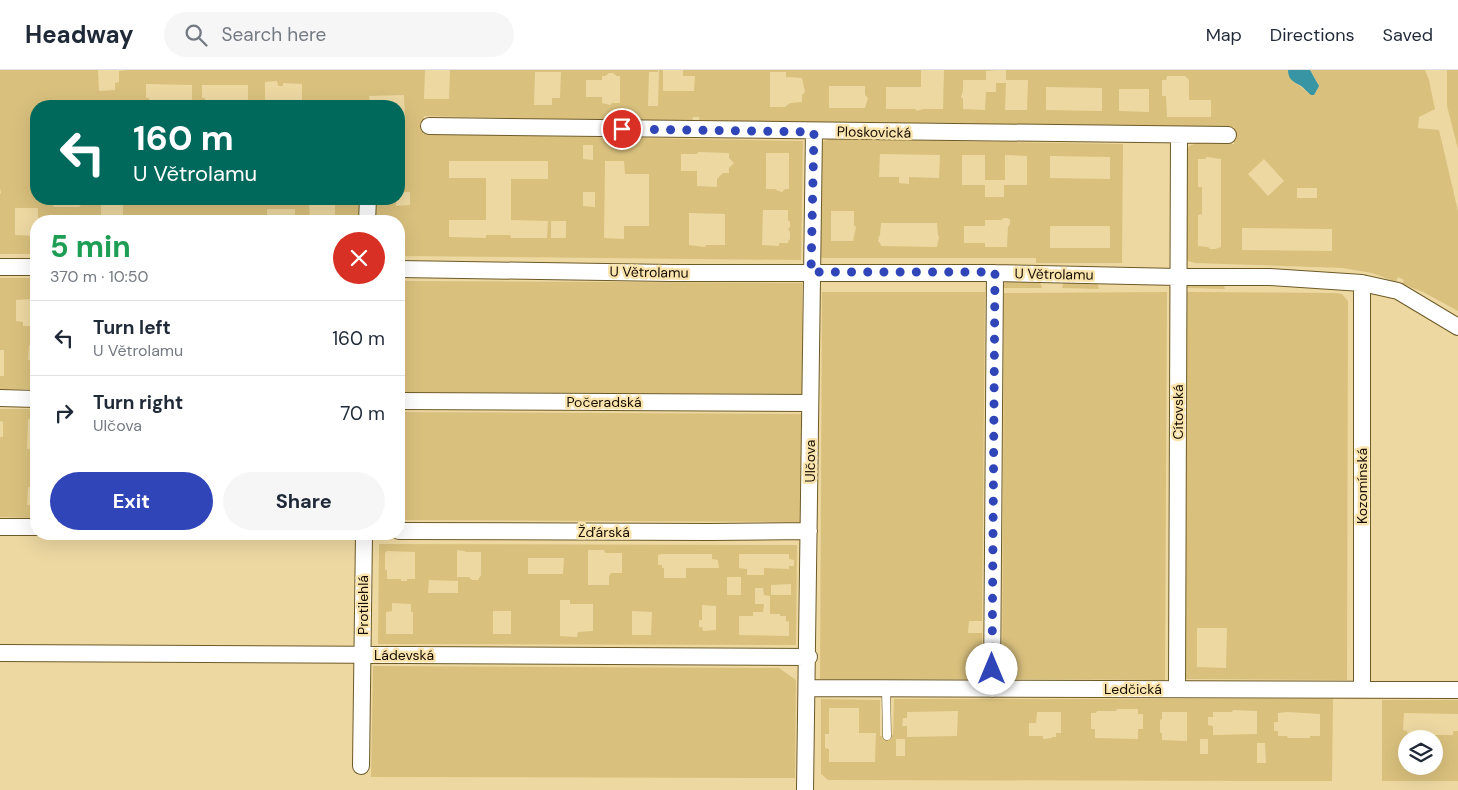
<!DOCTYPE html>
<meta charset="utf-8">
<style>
:root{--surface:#fff;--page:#f6f6f7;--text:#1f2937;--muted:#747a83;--line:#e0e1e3;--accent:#3046b8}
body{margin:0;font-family:"DM Sans",sans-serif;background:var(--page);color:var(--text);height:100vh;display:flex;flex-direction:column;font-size:19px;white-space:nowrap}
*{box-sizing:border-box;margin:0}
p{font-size:16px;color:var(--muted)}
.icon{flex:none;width:28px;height:28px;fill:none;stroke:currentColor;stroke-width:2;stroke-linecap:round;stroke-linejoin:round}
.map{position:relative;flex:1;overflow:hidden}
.sheet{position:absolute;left:30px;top:145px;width:375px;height:325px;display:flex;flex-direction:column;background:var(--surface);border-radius:20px;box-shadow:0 5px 20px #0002}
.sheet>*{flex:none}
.banner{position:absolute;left:30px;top:30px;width:375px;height:105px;border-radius:20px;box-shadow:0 5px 20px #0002;background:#00695c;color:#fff;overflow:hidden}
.buttons{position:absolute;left:1398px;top:660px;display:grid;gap:10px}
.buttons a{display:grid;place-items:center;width:45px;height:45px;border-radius:50%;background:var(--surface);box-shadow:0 5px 20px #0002;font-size:25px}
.pin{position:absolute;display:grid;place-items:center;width:42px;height:42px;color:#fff;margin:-21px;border:2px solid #fff;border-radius:50%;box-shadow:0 1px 5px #0007}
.me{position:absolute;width:55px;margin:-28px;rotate:0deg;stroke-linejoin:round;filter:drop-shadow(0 0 4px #0008)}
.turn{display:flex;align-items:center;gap:18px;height:105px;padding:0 20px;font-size:22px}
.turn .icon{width:65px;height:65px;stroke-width:2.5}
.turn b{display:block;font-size:35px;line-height:42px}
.round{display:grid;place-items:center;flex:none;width:52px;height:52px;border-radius:26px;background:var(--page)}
.summary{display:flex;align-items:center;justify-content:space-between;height:85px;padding:0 20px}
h1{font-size:30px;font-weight:700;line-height:38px;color:#1e9e55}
.cta{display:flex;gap:10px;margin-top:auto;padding:10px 20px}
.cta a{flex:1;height:58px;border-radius:30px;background:var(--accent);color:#fff;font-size:20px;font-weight:700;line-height:58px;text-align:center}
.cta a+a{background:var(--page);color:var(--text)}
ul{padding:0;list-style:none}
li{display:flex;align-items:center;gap:15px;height:75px;padding:0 20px;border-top:1px solid var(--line)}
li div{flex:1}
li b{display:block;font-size:19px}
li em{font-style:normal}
header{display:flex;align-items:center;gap:30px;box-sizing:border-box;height:70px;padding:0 25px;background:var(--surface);border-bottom:1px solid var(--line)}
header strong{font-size:24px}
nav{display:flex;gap:28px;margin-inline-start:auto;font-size:18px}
.search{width:350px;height:45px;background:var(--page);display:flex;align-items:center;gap:12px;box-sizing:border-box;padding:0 18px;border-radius:28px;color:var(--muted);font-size:19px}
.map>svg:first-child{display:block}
.green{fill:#d9c07d;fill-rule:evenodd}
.water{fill:#3896a4}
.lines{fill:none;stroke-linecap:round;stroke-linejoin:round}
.service-casing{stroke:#6d5a27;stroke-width:9}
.minor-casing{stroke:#6d5a27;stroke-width:18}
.service{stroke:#fff;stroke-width:8}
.minor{stroke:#fff;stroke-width:16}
.route{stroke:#3046b8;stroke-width:9;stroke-dasharray:0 16.2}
.labels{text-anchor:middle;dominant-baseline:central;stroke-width:5;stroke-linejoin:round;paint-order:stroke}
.street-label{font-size:14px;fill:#140c00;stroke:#fbe5af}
</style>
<header>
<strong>Headway</strong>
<div class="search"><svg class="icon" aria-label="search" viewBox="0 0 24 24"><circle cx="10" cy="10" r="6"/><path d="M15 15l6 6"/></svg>Search here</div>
<nav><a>Map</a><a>Directions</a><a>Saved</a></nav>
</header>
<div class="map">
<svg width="1458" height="720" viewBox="0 0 1458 720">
<rect width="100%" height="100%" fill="#edd8a2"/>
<path class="green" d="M0,0h98l1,21 16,-1v-7l4,-1v-11l10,-1h296l-1,29h25l1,-29h208v2h-9l-1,34h10l1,-36h4v21h31l1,-15h-12v-6h238v17h-35v22h29l2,2 6,-2h20l1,-39h52l-10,1v9h-23v11l-2,6 2,2v10l22,1 1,-18h10v-9h10l-1,27h22l1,-30h-22v-10h282c0,12 13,15 20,23l9,-11 -7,-12h115l4,10 6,29 -16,8 -1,11 21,2 19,81v100l-35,-19 -21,-8 2,-4 -6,-3 -2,5 -24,-9 -29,-5 -148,-5 -7,-2 -3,-9 1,-99 3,-7 8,-3 37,1v-17l-535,-6v-4h-6l-1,5 -268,-6 -1,18 380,7 -2,119 -402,-4v-35h-28l1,-22h24v7l14,-1v-13h-11v-72h6l-1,-25 -35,1 1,10h-68v-22l-19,-1v3h-5l-1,-5 -12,1v24h-17v-21h-46v13h3v8h-13v-21l-46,-1v14h3v8h-113v93h16v5l2,3h25l2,-2v-6h230v4h-2l1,18h3h-18v-12h-28v12h-144v-19l-15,-1v3h-7v17h-63v-13h-23v27l21,1v18h-36v-60l1,-1 -1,-5zM535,2h26l-1,26h-8v7h-18zM770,2h16v5l16,1 3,14 -3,3v7l-12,1 -5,4h-15zM609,3h4l4,3h3v27h-8l-2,2 -8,-2v-6h-16v-17h16v-4h3zM1167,6h18l4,4v20h22v17h-44l-1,-21h-4v-16h4zM829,16h36v9l3,3 -3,10h-36zM1046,17l56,1v23l-56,-1zM1119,19h30v23l-30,-1zM583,75h10v15l-10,-1zM698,82l31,1v5l5,5 -5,5v5h-6l-6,6v8l-20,-1v-15h-16v-17h16zM766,83h23v36h-4l-3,3 -4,-1 -3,-2h-9zM1207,87l14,2v88l-6,2h-5l-2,-2 -10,-1v-31l4,-1v-27h-4v-28h7zM1264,89l20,22 -16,15 -20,-22zM449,91h99v18h-37v41l37,1 -1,17h-36l-1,-3h-24v3l-37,-1v-17h37v-42h-37zM605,91h19l1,13h24v52h-25v13l-20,-1zM1297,118h20v10h-20zM583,122h12v15l-12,-1zM763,140h25v10l2,2v5l-2,2 2,3v7l-2,2v2h-9v3l-17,-1zM689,143l36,1v31h-19l-1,2 -16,-2zM551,151h15v17h-15zM1242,158l90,1v22l-90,-1z
M1447,0h11v79l-11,-43z
M829,69l294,5 -1,119h-86v-5h-214l-3,-7 1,-102 2,-7zM880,84l60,1 -1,23 -30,-1v7l-10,-1v-6h-20zM962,85h23v25h20v-25l22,1v29h-23v12h-19v-12h-23zM1050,86l60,1v22l-60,-1zM831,141h23v14l2,2 -3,14h-22zM1004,148h4l2,2v4l-2,3 -1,20h-22v-4h-21v-17h21v-6h16zM881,153h56l1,12 1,2 -2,10 -56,-1 -1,-3 -2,-2 1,-5 1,-1zM1050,156h60v22h-60z
M335,129h26v22h-28l2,-1z
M0,208h36v10h-4v11l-16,1v21l7,1v4h13v19h-7l-1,15h6l2,29h-36v-13h4v-26h-4z
M399,211l403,2v111l-403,-2z
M1009,211h31l2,7h-41l3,-5z
M1064,211h33l2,8 -37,-1z
M1223,213l2,6 -38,-1v-4z
M822,222h163l-3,329h-13l-1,12h14l1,46h-163z
M1167,222l-2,388 -163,-1 2,-386z
M1187,222l149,1 6,1 6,7 -1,379 -162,-1zM1197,558h30l-1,40 -29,-1z
M0,339h36v10h-8l-1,30 9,1v37h-8l-1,18 9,1v12l-36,-1v-80h3v-15l-3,-1z
M399,342l403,2 -1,108 -402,-2z
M379,474l418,1 -1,100 -418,-1zM457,480l7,1 2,1h15v23l-3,5h-6l-3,-3h-11l-1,1zM588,480h16l1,3h17v20h-11l-2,3v9h-21zM387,481l28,1v27h-8v2h-6v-2h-14v-9h-2v-17zM662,484h50v5l6,1 1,8h-33v10h-22v-10h-2v-3h-4v-10zM739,484h50v5l5,1v6h-5v3l-25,-1v7h-17v-6l-8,-1zM528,488h36l-1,16h-35zM727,507h14v18h-14zM429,510l29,1v12h-30zM791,514v11h-20v-10zM755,518h8l1,7 6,1v18h10v2h6v5l3,1v14l-50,-1v-19h14v-4h10l1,-8h-9zM560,530h10v4h23v27l-15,1 -1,5 -17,-1zM392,533l19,1v8h2v22h-27v-22l6,-1zM702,535l14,1v24l-13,1 -1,-4h-3v-7h3zM493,541h18v23h-18zM632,541l20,1 -1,23h-19z
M373,596l406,2 17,12 -1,98 -424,-1z
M821,629l59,1v36l13,-1 1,-36h439l-1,82 -504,-1 -7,-6zM829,638h30v25h17l-1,29h-46v-13l-4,-1v-14h4zM1117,639h21v5h5v15h-5v10l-43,-1v-9h-4v-16h5l1,-2h19zM1233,640l24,1v23l-44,1v-9l-5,-1v-8h5v-5h19zM958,641l-1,25 -50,1v-11h-5l1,-8h4v-6zM1037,642h24v21h-5v4h-4v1l-9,1v-3h-14v-13h7zM1162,642h25v29l-25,-1v-7h-2v-13l2,-1zM1288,642l32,2v22h-10v2h-22l-1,-2h-9v-5h-4v-9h4v-9zM896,669h9v17h-9zM1200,669h8v15h-8zM1257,673h8l1,20h-9z
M1382,630h76v14l-54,-1 -1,17 4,1 1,4h45v-4h5v50h-76zM1406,669h28v27h-28z"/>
<path class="water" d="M1288,0h22l9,16 -5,9h-3c-4,-3 -7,-7 -10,-9 -7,-4 -13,-6 -13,-16z"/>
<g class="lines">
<defs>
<path id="service" d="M886,619l1,47"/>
<path id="minor" d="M429,56l799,9
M367,151l1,-22
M0,197h36
M399,199l272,4h324l183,4h92l92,6 36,8 60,36
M1362,213v406
M0,328l36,1
M399,331l411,2
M0,457h36
M399,461l310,1 100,-1
M0,583l809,4
M808,618l650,2
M992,619l3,-416
M1177,619l2,-554
M361,696l3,-232
M805,720c5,-219 4,-439 9,-659"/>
</defs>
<use href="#service" class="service-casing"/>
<use href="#minor" class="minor-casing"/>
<use href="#service" class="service"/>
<use href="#minor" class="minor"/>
</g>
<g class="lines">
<path class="route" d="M622,59l192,3 -3,140h184l-3,397"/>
</g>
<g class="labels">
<g class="street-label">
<text transform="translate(874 62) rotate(1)">Ploskovická</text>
<text transform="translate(649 202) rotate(1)">U Větrolamu</text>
<text transform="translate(1054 204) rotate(1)">U Větrolamu</text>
<text x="604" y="332">Počeradská</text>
<text transform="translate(1178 342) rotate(-90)">Cítovská</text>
<text transform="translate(810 391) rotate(-90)">Ulčova</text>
<text transform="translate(1362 416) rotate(-90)">Kozomínská</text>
<text x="604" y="462">Žďárská</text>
<text transform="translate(363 535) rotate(-90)">Protilehlá</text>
<text x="404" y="585">Ládevská</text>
<text x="1133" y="619">Ledčická</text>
</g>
</g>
</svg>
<div class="buttons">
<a><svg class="icon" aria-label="layers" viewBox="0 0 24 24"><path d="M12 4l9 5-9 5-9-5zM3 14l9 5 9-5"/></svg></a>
</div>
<div class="pin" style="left:622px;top:59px;background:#d93025"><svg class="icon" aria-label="arrive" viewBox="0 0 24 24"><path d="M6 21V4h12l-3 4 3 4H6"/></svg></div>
<svg class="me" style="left:992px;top:599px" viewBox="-20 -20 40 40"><circle r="19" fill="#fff"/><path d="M0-13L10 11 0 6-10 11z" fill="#3046b8"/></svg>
<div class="banner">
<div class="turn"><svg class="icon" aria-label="left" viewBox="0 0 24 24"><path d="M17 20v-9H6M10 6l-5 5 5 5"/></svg><div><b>160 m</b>U Větrolamu</div></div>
</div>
<section class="sheet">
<div class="summary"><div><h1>5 min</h1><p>370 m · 10:50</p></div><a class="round" style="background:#d93025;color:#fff"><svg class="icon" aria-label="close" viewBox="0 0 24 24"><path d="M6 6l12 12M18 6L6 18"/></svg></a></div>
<ul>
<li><svg class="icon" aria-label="left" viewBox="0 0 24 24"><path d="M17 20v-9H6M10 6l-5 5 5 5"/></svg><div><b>Turn left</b><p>U Větrolamu</p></div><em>160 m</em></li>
<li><svg class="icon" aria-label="right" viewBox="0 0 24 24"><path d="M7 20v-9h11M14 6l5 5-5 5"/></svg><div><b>Turn right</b><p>Ulčova</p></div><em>70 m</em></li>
</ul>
<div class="cta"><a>Exit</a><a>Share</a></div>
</section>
</div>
